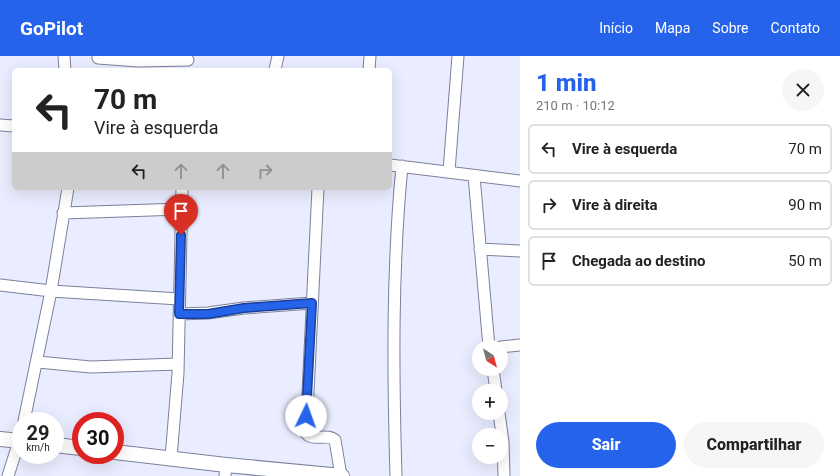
<!DOCTYPE html>
<html lang="pt">
<meta charset="utf-8">
<style>
:root{--surface:#fff;--page:#f6f6f6;--text:#222;--muted:#767676;--line:#e0e0e0;--accent:#2563eb}
body{margin:0;font-family:Roboto,sans-serif;background:var(--page);color:var(--text);height:100vh;display:flex;flex-direction:column;font-size:15px;white-space:nowrap}
*{box-sizing:border-box;margin:0}
p{font-size:13px;color:var(--muted)}
.icon{flex:none;width:22px;height:22px;fill:none;stroke:currentColor;stroke-width:2;stroke-linecap:round;stroke-linejoin:round}
.map{position:relative;flex:1;overflow:hidden}
.sheet{display:flex;flex-direction:column;background:var(--surface);width:320px}
.sheet>*{flex:none}
.top-card{position:absolute;left:12px;top:12px;width:380px;height:122px;border-radius:6px;box-shadow:0 4px 16px #0002;background:#fff;color:var(--text);overflow:hidden}
.needle{width:26px;rotate:144deg}
.buttons{position:absolute;left:472px;top:284px;display:grid;gap:8px}
.buttons a{display:grid;place-items:center;width:36px;height:36px;border-radius:50%;background:var(--surface);box-shadow:0 4px 16px #0002;font-size:20px}
.speed{position:absolute;left:12px;top:356px;display:flex;gap:8px;font-size:20px;font-weight:700;text-align:center}
.speed>*{display:grid;place-content:center;width:52px;height:52px;border-radius:50%;background:var(--surface);box-shadow:0 4px 16px #0002;line-height:1}
.speed small{font-size:10px;font-weight:400}
.speed .limit{border:6px solid #d22;background:#fff;color:#111}
.pin{position:absolute;display:grid;place-items:center;width:34px;height:34px;color:#fff;margin:-41px -17px;border-radius:50% 50% 50% 0;rotate:-45deg;box-shadow:0 0 4px #0007}
.pin .icon{rotate:45deg}
.me{position:absolute;width:44px;margin:-22px;rotate:3deg;stroke-linejoin:round;filter:drop-shadow(0 0 3px #0008)}
.turn{display:flex;align-items:center;gap:14px;height:84px;padding:0 16px;font-size:18px}
.turn .icon{width:52px;height:52px;stroke-width:2.5}
.turn b{display:block;font-size:28px;line-height:34px}
.lanes{display:flex;align-items:center;height:38px;padding:0 16px;background:#0003;justify-content:center;gap:20px;direction:ltr}
.lanes .off{opacity:.35}
.round{display:grid;place-items:center;flex:none;width:42px;height:42px;border-radius:21px;background:var(--page)}
.summary{display:flex;align-items:center;justify-content:space-between;height:68px;padding:0 16px}
h1{font-size:24px;font-weight:800;line-height:30px;color:var(--accent)}
.primary-button{display:flex;gap:8px;margin-top:auto;padding:8px 16px}
.primary-button a{flex:1;height:46px;border-radius:24px;background:var(--accent);color:#fff;font-size:16px;font-weight:800;line-height:46px;text-align:center}
.primary-button a+a{background:var(--page);color:var(--text)}
ul{padding:0;list-style:none}
li{display:flex;align-items:center;gap:12px;height:50px;margin:0 8px 6px;padding:0 8px;border:2px solid var(--line);border-radius:6px}
li div{flex:1}
li b{display:block;font-size:15px}
li em{font-style:normal}
header{display:flex;align-items:center;gap:24px;box-sizing:border-box;height:56px;padding:0 20px;background:var(--accent);color:#fff}
header strong{font-size:19px}
nav{display:flex;gap:22px;margin-inline-start:auto;font-size:14px}
main{display:flex;flex:1;min-height:0}
.map>svg:first-child{display:block}
.lines{fill:none;stroke-linecap:round;stroke-linejoin:round}
.minor-casing{stroke:#7c809b;stroke-width:13}
.tertiary-casing{stroke:#7c809b;stroke-width:16}
.minor{stroke:#fff;stroke-width:11}
.tertiary{stroke:#fff;stroke-width:14}
.route-casing{stroke:#184099;stroke-width:10}
.route{stroke:#2563eb;stroke-width:7}
</style>
<header>
<strong>GoPilot</strong>
<nav><a>Início</a><a>Mapa</a><a>Sobre</a><a>Contato</a></nav>
</header>
<main>
<div class="map">
<svg width="520" height="420" viewBox="0 0 520 420">
<rect width="100%" height="100%" fill="#eaedff"/>
<g class="lines">
<defs>
<path id="minor" d="M64,0l1,14
M98,2l40,3 50,-1
M275,14l3,-14
M369,14l1,-14
M0,69l14,1
M390,109l130,16
M449,115l9,-115
M474,120l15,171
M318,132l-12,245c6,9 21,0 29,7l6,36
M63,157l118,-4
M480,193l40,2
M0,229l51,6 128,8
M179,258l29,-1 36,-5 68,-5
M501,291l19,-2
M38,306l53,5 87,-3
M493,313l3,22
M499,357l4,29 1,34
M24,365l27,-130 17,-103
M171,402l7,-85 4,-185
M8,420l13,-41
M225,420l1,-11
M396,420c-3,-104 -4,-207 6,-310"/>
<path id="tertiary" d="M0,383l21,2
M55,389l26,3
M115,396l111,13 116,11"/>
</defs>
<use href="#minor" class="minor-casing"/>
<use href="#tertiary" class="tertiary-casing"/>
<use href="#minor" class="minor"/>
<use href="#tertiary" class="tertiary"/>
</g>
<g class="lines">
<defs>
<path id="route" d="M181,179l-2,79h29l36,-6 68,-5 -6,113"/>
</defs>
<use href="#route" class="route-casing"/>
<use href="#route" class="route"/>
</g>
</svg>
<div class="buttons">
<a><svg class="needle" viewBox="-14 -14 28 28"><path d="M0-13l5 13h-10z" fill="#e53935"/><path d="M0 13l5-13h-10z" fill="#767676"/></svg></a>
<a>+</a>
<a>−</a>
</div>
<div class="speed"><div>29<small>km/h</small></div><div class="limit">30</div></div>
<div class="pin" style="left:181px;top:179px;background:#d93025"><svg class="icon" aria-label="arrive" viewBox="0 0 24 24"><path d="M6 21V4h12l-3 4 3 4H6"/></svg></div>
<svg class="me" style="left:306px;top:360px" viewBox="-20 -20 40 40"><circle r="19" fill="#fff"/><path d="M0-13L10 11 0 6-10 11z" fill="#2563eb"/></svg>
<div class="top-card">
<div class="turn"><svg class="icon" aria-label="left" viewBox="0 0 24 24"><path d="M17 20v-9H6M10 6l-5 5 5 5"/></svg><div><b>70 m</b>Vire à esquerda</div></div>
<div class="lanes"><svg class="icon" aria-label="left" viewBox="0 0 24 24"><path d="M17 20v-9H6M10 6l-5 5 5 5"/></svg><svg class="icon off" aria-label="ahead" viewBox="0 0 24 24"><path d="M12 20V5M6 11l6-6 6 6"/></svg><svg class="icon off" aria-label="ahead" viewBox="0 0 24 24"><path d="M12 20V5M6 11l6-6 6 6"/></svg><svg class="icon off" aria-label="right" viewBox="0 0 24 24"><path d="M7 20v-9h11M14 6l5 5-5 5"/></svg></div>
</div>
</div>
<section class="sheet">
<div class="summary"><div><h1>1 min</h1><p>210 m · 10:12</p></div><a class="round"><svg class="icon" aria-label="close" viewBox="0 0 24 24"><path d="M6 6l12 12M18 6L6 18"/></svg></a></div>
<ul>
<li><svg class="icon" aria-label="left" viewBox="0 0 24 24"><path d="M17 20v-9H6M10 6l-5 5 5 5"/></svg><div><b>Vire à esquerda</b></div><em>70 m</em></li>
<li><svg class="icon" aria-label="right" viewBox="0 0 24 24"><path d="M7 20v-9h11M14 6l5 5-5 5"/></svg><div><b>Vire à direita</b></div><em>90 m</em></li>
<li><svg class="icon" aria-label="arrive" viewBox="0 0 24 24"><path d="M6 21V4h12l-3 4 3 4H6"/></svg><div><b>Chegada ao destino</b></div><em>50 m</em></li>
</ul>
<div class="primary-button"><a>Sair</a><a>Compartilhar</a></div>
</section>
</main>
